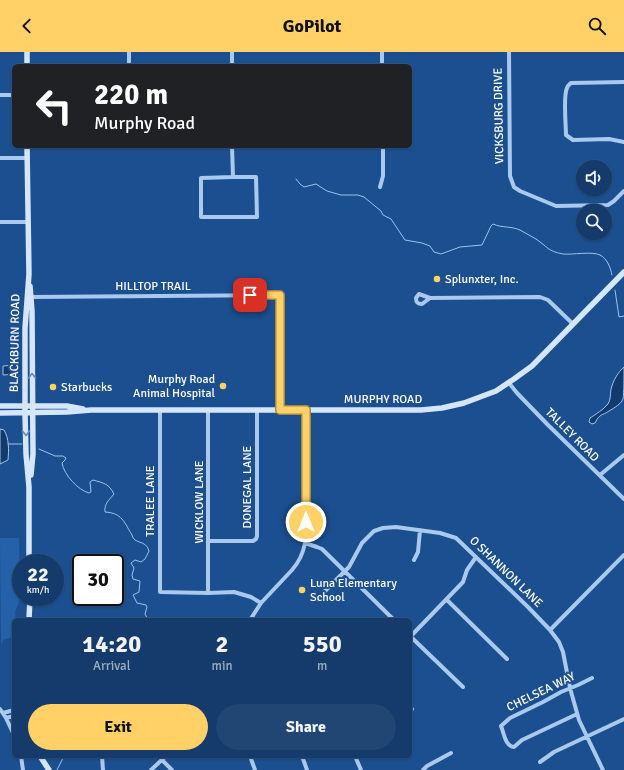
<!DOCTYPE html>
<style>
:root{--surface:#143b6b;--page:#214673;--text:#f1f3f6;--muted:#9dadc1;--line:#33557e;--accent:#ffd166}
body{margin:0;font-family:Signika,sans-serif;background:var(--page);color:var(--text);height:100vh;display:flex;flex-direction:column;font-size:15px;white-space:nowrap}
*{box-sizing:border-box;margin:0}
p{font-size:13px;color:var(--muted)}
.icon{flex:none;width:22px;height:22px;fill:none;stroke:currentColor;stroke-width:2;stroke-linecap:round;stroke-linejoin:round}
.map{position:relative;flex:1;overflow:hidden}
.sheet{position:absolute;left:12px;top:566px;width:400px;height:140px;display:flex;flex-direction:column;background:var(--surface);border-radius:6px;box-shadow:0 1px 3px #0004,0 0 0 1px var(--line)}
.sheet>*{flex:none}
.hud{position:absolute;left:12px;top:12px;width:400px;height:84px;border-radius:6px;box-shadow:0 1px 3px #0004,0 0 0 1px var(--line);background:#202124;color:#fff;overflow:hidden}
.tools{position:absolute;left:576px;top:108px;display:grid;gap:8px}
.tools a{display:grid;place-items:center;width:36px;height:36px;border-radius:50%;background:var(--surface);box-shadow:0 1px 3px #0004,0 0 0 1px var(--line);font-size:20px}
.speed{position:absolute;left:12px;top:502px;display:flex;gap:8px;font-size:20px;font-weight:700;text-align:center}
.speed>*{display:grid;place-content:center;width:52px;height:52px;border-radius:50%;background:var(--surface);box-shadow:0 1px 3px #0004,0 0 0 1px var(--line);line-height:1}
.speed small{font-size:10px;font-weight:400}
.speed .limit{border:2px solid #111;border-radius:6px;background:#fff;color:#111}
.pin{position:absolute;display:grid;place-items:center;width:34px;height:34px;color:#fff;margin:-17px;border-radius:8px;box-shadow:0 2px 6px #0006}
.me{position:absolute;width:44px;margin:-22px;rotate:0deg;stroke-linejoin:round;filter:drop-shadow(0 0 3px #0008)}
.turn{display:flex;align-items:center;gap:14px;height:84px;padding:0 16px;font-size:18px}
.turn .icon{width:52px;height:52px;stroke-width:2.5}
.turn b{display:block;font-size:28px;line-height:34px}
.eta{display:flex;justify-content:space-evenly;align-items:center;height:68px;text-align:center}
.eta b{font-size:24px;font-weight:700;line-height:28px}
.button{display:flex;gap:8px;margin-top:auto;padding:8px 16px}
.button a{flex:1;height:46px;border-radius:24px;background:var(--accent);color:#111;font-size:16px;font-weight:700;line-height:46px;text-align:center}
.button a+a{background:var(--page);color:var(--text)}
header{display:flex;justify-content:space-between;align-items:center;height:52px;padding:0 16px;background:var(--accent);color:#111;font-size:18px;font-weight:700}
.map>svg:first-child{display:block}
.green{fill:#2461a8}
.water{fill:#123a6d;stroke:#9cc4f0}
.lines{fill:none;stroke-linecap:round;stroke-linejoin:round}
.stream{stroke:#9cc4f0;stroke-width:1}
.minor{stroke:#a9c9ee;stroke-width:4}
.secondary{stroke:#d6e6fa;stroke-width:5.5}
.oneway{stroke:#668bba}
.route-casing{stroke:#a68842;stroke-width:10}
.route{stroke:#ffd166;stroke-width:7}
.poi-dot{fill:#ffd166;stroke:#1b4f8f;stroke-width:1.5}
.labels{text-anchor:middle;dominant-baseline:central;stroke-width:4;stroke-linejoin:round;paint-order:stroke}
.street-label{font-size:12px;fill:#fff;stroke:#1b4f8f}
.poi-label{font-size:12px;fill:#fff;stroke:#1b4f8f;text-anchor:start}
</style>
<header><svg class="icon" aria-label="back" viewBox="0 0 24 24"><path d="M15 5l-7 7 7 7"/></svg>GoPilot<svg class="icon" aria-label="search" viewBox="0 0 24 24"><circle cx="10" cy="10" r="6"/><path d="M15 15l6 6"/></svg></header>
<div class="map">
<svg width="624" height="718" viewBox="0 0 624 718">
<rect width="100%" height="100%" fill="#1b4f8f"/>
<path class="green" d="M0,486h19l1,61 -5,13 1,8h-2v11l-4,7 -7,2 -2,4z"/>
<path class="water" d="M17,313v9l-14,1v-9z
M624,315c0,7 0,27 -1,32 -2,5 -9,9 -14,12 -7,5 -9,2 -14,12l-3,1 -3,-2 1,-4c6,-4 13,-8 18,-14 3,-5 2,-9 3,-15 2,-8 7,-17 13,-22z
M0,377l4,1c5,8 5,20 4,30l-8,4z"/>
<g class="lines">
<path class="stream" d="M296,127l4,5 4,3 12,-3 11,7 14,4h17l6,2 17,14 2,4 8,4 14,21 17,3 8,3 4,6 7,2 19,-7 22,-2 9,-19 2,-2c9,4 18,2 27,6 5,3 11,6 16,9 12,8 11,12 27,15 9,1 29,-3 37,1 7,3 11,14 12,20
M615,238l4,27 5,-1
M8,392h14
M39,397l16,7h8l3,2 -1,2 -3,3c2,12 16,27 27,30l2,-1 -1,-10 3,-2c11,3 16,4 21,14 -5,6 -10,10 -9,18 17,1 19,10 27,23 2,10 14,4 17,16l-4,8 -4,3 -6,-2 -4,3 3,5 -2,7 1,4 7,2 -1,11 -6,3 4,8 9,2 1,2 -2,7 3,6
M57,718l7,-14"/>
<path class="minor" d="M129,0v14
M232,0v14
M382,0v14
M509,0l1,124 4,11 6,4 36,15 52,-1 6,-4 10,-10
M624,30l-53,1c-2,2 -3,2 -4,5 -4,8 -1,37 -1,47l7,5 36,-1 15,3
M0,43h14
M232,94l1,31
M0,106h27
M233,125h23l1,40h-56v-39z
M380,135l3,-11v-30
M0,170h28
M29,245l251,-2v115
M430,246l-8,6c-5,0 -6,-2 -6,-6l3,-4 11,4 110,-1 8,3 25,24
M509,331l8,10 31,32 76,74
M160,358v182l48,1 26,-1 17,5 10,6
M600,423l24,-20
M209,489h44l3,-2 1,-3v-126
M305,491l12,4 5,2 72,71
M414,508l4,-8 2,-22
M324,540l25,-25 13,-24 12,-12 9,-3 13,-1 44,6 16,5 72,69 22,23 9,12 4,10 7,36 9,32 24,50
M208,541v-183
M447,548l60,59
M250,568l11,-17 31,-33c7,-8 11,-16 13,-27l1,-133
M550,578l74,-75
M410,584l53,51
M410,585l53,-55 4,-12 9,-13
M410,656l2,1 -2,2
M0,657l6,9 8,17
M3,661l11,-3
M577,662l-55,26 -8,7c-9,-1 -10,-14 -13,-21l9,-8 33,-16 18,-10 17,-7 14,-7
M6,666l8,-2
M21,704l2,14
M102,704l1,14
M250,704l5,14
M302,704l5,14
M355,704l6,14
M162,708l10,10
M540,710l14,-10 70,-33
M151,718l15,-14
M423,718l4,-4 24,-13"/>
<path class="secondary" d="M27,0v14
M27,94l2,128 -4,54v85l1,41 3,33v76
M30,234l2,25 1,143 -2,21
M0,354h67l16,3
M0,361l67,-1 24,-2h330l21,-2 22,-5 32,-12 18,-12 18,-13 92,-94
M29,568l1,-23
M40,704l9,14"/>
</g>
<defs><path id="oneway-chevron" d="M-2-3.5L2.5 0L-2 3.5" fill="none" stroke-width="1.6" stroke-linecap="round" stroke-linejoin="round"/></defs>
<g class="oneway">
<use href="#oneway-chevron" transform="translate(32 324) rotate(-90)"/>
<use href="#oneway-chevron" transform="translate(26 381) rotate(88)"/>
</g>
<g class="lines">
<defs>
<path id="route" d="M250,243h30v115h26v112"/>
</defs>
<use href="#route" class="route-casing"/>
<use href="#route" class="route"/>
</g>
<g class="poi-dot">
<circle cx="437" cy="227" r="4"/>
<circle cx="223" cy="334" r="4"/>
<circle cx="53" cy="335" r="4"/>
<circle cx="302" cy="538" r="4"/>
</g>
<g class="labels">
<g class="street-label">
<text transform="translate(499 64) rotate(-91)">VICKSBURG DRIVE</text>
<text x="153" y="234">HILLTOP TRAIL</text>
<text transform="translate(15 291) rotate(-89)">BLACKBURN ROAD</text>
<text x="383" y="347">MURPHY ROAD</text>
<text transform="translate(572 383) rotate(45)">TALLEY ROAD</text>
<text transform="translate(247 435) rotate(-90)">DONEGAL LANE</text>
<text transform="translate(150 449) rotate(-90)">TRALEE LANE</text>
<text transform="translate(199 450) rotate(-90)">WICKLOW LANE</text>
<text transform="translate(506 520) rotate(44)">O SHANNON LANE</text>
<text transform="translate(541 640) rotate(-26)">CHELSEA WAY</text>
</g>
<g class="poi-label">
<text x="445" y="227">Splunxter, Inc.</text>
<text x="215" y="327" text-anchor="end">Murphy Road<tspan x="215" dy="14">Animal Hospital</tspan></text>
<text x="61" y="335">Starbucks</text>
<text x="310" y="531">Luna Elementary<tspan x="310" dy="14">School</tspan></text>
</g>
</g>
</svg>
<div class="tools">
<a><svg class="icon" aria-label="sound" viewBox="0 0 24 24"><path d="M4 9h4l5-4v14l-5-4H4zM17 9q2 3 0 6"/></svg></a>
<a><svg class="icon" aria-label="search" viewBox="0 0 24 24"><circle cx="10" cy="10" r="6"/><path d="M15 15l6 6"/></svg></a>
</div>
<div class="speed"><div>22<small>km/h</small></div><div class="limit">30</div></div>
<div class="pin" style="left:250px;top:243px;background:#d93025"><svg class="icon" aria-label="arrive" viewBox="0 0 24 24"><path d="M6 21V4h12l-3 4 3 4H6"/></svg></div>
<svg class="me" style="left:306px;top:470px" viewBox="-20 -20 40 40"><circle r="17" fill="#ffd166" stroke="#fff" stroke-width="3"/><path d="M0-11L8 9 0 5-8 9z" fill="#fff"/></svg>
<div class="hud">
<div class="turn"><svg class="icon" aria-label="left" viewBox="0 0 24 24"><path d="M17 20v-9H6M10 6l-5 5 5 5"/></svg><div><b>220 m</b>Murphy Road</div></div>
</div>
<section class="sheet">
<div class="eta">
<div><b>14:20</b><p>Arrival</p></div>
<div><b>2</b><p>min</p></div>
<div><b>550</b><p>m</p></div>
</div>
<div class="button"><a>Exit</a><a>Share</a></div>
</section>
</div>
